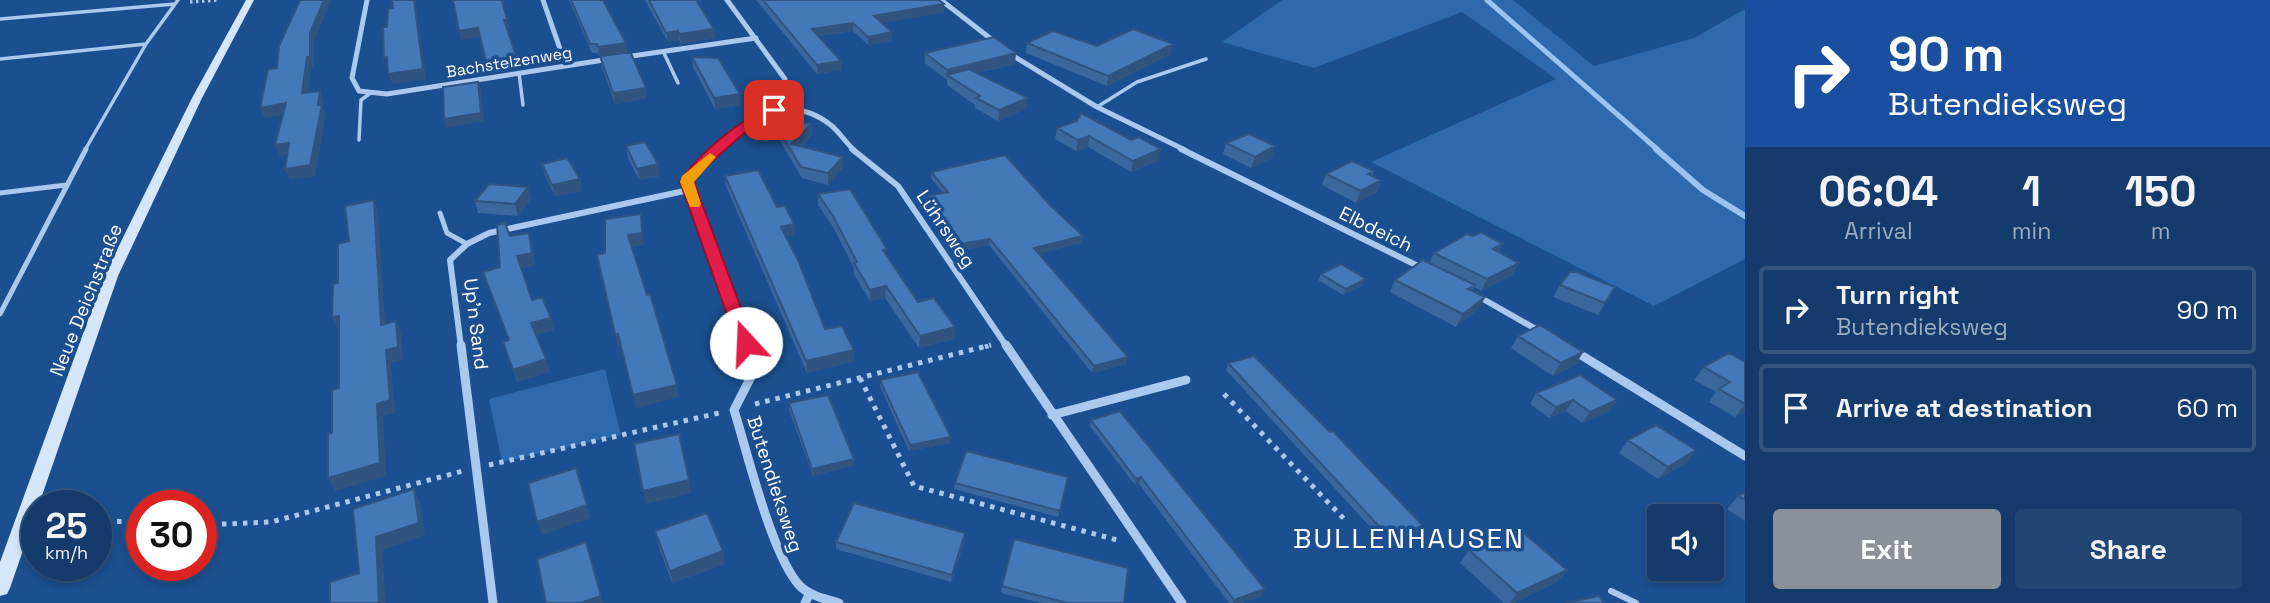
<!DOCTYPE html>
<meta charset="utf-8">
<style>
:root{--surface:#143b6b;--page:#214673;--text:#f1f3f6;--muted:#9dadc1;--line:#33557e;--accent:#8c9099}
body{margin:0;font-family:"Space Grotesk",sans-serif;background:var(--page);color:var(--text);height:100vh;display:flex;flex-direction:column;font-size:26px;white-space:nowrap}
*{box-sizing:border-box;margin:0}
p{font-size:23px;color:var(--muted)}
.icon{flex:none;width:38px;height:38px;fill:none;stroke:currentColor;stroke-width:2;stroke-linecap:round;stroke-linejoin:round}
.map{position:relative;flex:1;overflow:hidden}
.details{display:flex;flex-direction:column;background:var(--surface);width:525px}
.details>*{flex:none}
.top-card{background:#1a4fa0;color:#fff;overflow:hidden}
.controls{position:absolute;left:1647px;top:504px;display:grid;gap:14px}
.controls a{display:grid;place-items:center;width:77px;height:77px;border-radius:7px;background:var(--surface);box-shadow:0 4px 10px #0003,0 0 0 2px var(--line);font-size:35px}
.speed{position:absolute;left:21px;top:490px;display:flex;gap:14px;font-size:35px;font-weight:700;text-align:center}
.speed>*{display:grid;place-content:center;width:91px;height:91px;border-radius:50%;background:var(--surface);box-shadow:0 4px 10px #0003,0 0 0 2px var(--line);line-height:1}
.speed small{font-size:18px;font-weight:400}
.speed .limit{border:10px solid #d22;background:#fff;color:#111}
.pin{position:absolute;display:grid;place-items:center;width:60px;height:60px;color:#fff;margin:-30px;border-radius:14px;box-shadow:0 4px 10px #0006}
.me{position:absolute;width:77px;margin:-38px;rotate:340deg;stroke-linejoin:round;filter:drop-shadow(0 0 5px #0008)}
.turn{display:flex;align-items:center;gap:24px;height:147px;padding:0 28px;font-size:32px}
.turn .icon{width:91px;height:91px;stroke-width:2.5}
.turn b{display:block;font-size:49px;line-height:60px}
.eta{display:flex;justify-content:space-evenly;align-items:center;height:119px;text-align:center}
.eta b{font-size:42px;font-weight:600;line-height:49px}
.cta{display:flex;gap:14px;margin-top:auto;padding:14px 28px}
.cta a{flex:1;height:80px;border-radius:7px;background:var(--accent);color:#fff;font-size:28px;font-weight:600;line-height:80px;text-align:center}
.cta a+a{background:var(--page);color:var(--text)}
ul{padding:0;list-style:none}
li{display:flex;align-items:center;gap:21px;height:88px;margin:0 14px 10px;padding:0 14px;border:4px solid var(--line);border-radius:7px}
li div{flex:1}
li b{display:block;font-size:26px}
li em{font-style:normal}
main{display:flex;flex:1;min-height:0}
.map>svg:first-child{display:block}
.green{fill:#2e69ad}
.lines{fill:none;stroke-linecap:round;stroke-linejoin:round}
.stream-far1{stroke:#9cc4f0;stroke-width:5}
.stream{stroke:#9cc4f0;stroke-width:6}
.path-far2{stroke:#a9c9ee;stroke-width:3.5;stroke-dasharray:2.5 3.5;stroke-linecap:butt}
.path-far1{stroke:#a9c9ee;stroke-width:4.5;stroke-dasharray:3.5 5;stroke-linecap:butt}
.path{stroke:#a9c9ee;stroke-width:5;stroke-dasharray:4.5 6;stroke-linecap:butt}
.lane-far2{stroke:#a9c9ee;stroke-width:3.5}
.lane-far1{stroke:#a9c9ee;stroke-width:5}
.lane{stroke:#a9c9ee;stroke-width:6}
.street-far2{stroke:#a9c9ee;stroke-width:5}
.street-far1{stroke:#a9c9ee;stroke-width:6}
.street{stroke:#a9c9ee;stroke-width:9}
.secondary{fill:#d6e6fa;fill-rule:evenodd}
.wall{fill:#3a679d}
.shaded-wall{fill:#305480}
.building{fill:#4478b7;stroke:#305480;stroke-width:2}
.route{fill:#e11d48;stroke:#92132f;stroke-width:2}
.slow{fill:#f59e0b}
.labels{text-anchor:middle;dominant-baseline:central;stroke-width:7;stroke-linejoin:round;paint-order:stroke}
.far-street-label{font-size:16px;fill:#fff;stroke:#1b4f8f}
.street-label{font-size:19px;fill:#fff;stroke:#1b4f8f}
.near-quarter-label{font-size:28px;letter-spacing:2px;fill:#fff;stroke:#1b4f8f}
</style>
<main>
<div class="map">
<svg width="1745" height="603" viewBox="0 0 1745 603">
<rect width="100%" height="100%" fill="#1b4f8f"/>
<path class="green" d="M1282,0h231l81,66 100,-28 51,-29v250l-91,47 -283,-144 185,-83 -94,-67 -148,56 -92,-26z
M605,369l16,66 -119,27 -13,-63z"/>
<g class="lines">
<path class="stream-far1" d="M1487,0l171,150"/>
<path class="stream" d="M1656,149l47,41 42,26"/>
<path class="path-far2" d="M190,2l27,-2"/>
<path class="path-far1" d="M985,347l6,-2"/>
<path class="path" d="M860,378l54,108 207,55
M1224,394l123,128
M755,404l236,-59
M489,465l230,-52
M96,522l46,-1
M201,525l70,-3 192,-51"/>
<path class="lane-far2" d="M0,19l175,-15
M663,51l15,32
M0,59l146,-15
M519,73l4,32
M1097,107l40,-25 69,-23
M774,110l12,-22 -1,-9
M359,140l2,-40 11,-8
M85,150l61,-106 32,-44"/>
<path class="lane-far1" d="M0,193l66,-8
M440,213l7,20 20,11
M0,314l86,-165"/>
<path class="lane" d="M1611,591l25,12"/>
<path class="street-far2" d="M367,0l-15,78 7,13 28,3 223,-35
M543,0l23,66
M727,0l58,79
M941,0l54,42
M1010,54l87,53 88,43
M625,57l131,-19
M716,150c37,-28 70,-61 116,-24 8,7 14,17 22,24"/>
<path class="street-far1" d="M718,149l-19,15 -12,18 60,165
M852,149l46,37 109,161
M1181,149l243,120
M1476,295l65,37
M461,347l-11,-87 17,-16 22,-11 200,-43"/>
<path class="street" d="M461,345l32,258
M746,345l9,24 -21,41c13,41 38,147 66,176 10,10 26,13 39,17
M1006,345l176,258
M1576,352l169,104
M1052,415l134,-35
M805,603l5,-10"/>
<path class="secondary" d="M246,0h8l-52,98 -84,178 -108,312 -3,6 -7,2v-34l104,-286 88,-178z"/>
</g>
<path class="wall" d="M569,0h34l25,52 -29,4 -1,-3h-6z
M645,0h51l19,38 -34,6 -2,-4 -11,2z
M756,0h183l5,12 -63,11 11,18 -24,4 -15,-14 -34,5 23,34 -25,4z
M1027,43l70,3 74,8 -64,32 -81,-33z
M925,53l90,11 -38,9 49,36 -28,12 -23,-13v-3l-28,-20v-5l-22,-17z
M600,56l47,42 -32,6 -13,-37z
M692,57l49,48 -26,4 -22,-42z
M770,115l41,9 1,11 -11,12 42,10v11l-15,17 -26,-7 -31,-52z
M1077,121l82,39 -28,12 -43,-25 -12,4 -21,-12 2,-11z
M1226,143l46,15 -21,10 -28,-14z
M626,146l34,30 -21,4 -11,-22z
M542,164l38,15 2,12 -27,5 -10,-21z
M1374,171l-2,5 9,4 -4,12 -21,11 -34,-18 4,-11z
M931,172l118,32 34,32 -1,7 -43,10 89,104 -2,7 -34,9 -103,-128 -29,6 -34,-49 1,-6 16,-3 -12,-15z
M725,176l52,31 17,17 1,11 -9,2 39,92 29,32 -47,12 -81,-187z
M818,194l69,61 31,47 37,25v12l-36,9 -34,-50 -15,3 -16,-27v-6l-21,-41 -15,-22z
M531,199l-13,17 -40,-3 -3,-12z
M529,233l3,12 3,20 -14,3 11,32 22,30 -18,5 14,37 -33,10 -14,-40 6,-2 -26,-68 17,-5 10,-31z
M1473,236l30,8 -4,8 20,11 -7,12 -31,16 -7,-4 -2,4 13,6 -6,12 -23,18 -66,-35 5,-12 34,-17 5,-10z
M1321,274l42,11 -20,10 -25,-15z
M1560,285l55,2 -17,28 -45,-18z
M1518,336l58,29 -23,11 -42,-28z
M1745,362v49l-10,6 -26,-15 7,-10 -22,-12 10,-13z
M1228,363l191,169 -34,11 -159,-173z
M1580,375l30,36 -28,12 -16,-12 -17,7 -19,-14 6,-11z
M880,380l71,57 -1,6 -41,8 -29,-65z
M789,403l65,62 -41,11 -24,-66z
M1091,420l171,176 -21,7h-12l-90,-119 -4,1 -45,-59z
M1628,440l68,10 -10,13 -28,16 -39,-26z
M1068,477l-10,40 -104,-28 1,-6z
M1745,492v29l-18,-12 11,-13z
M655,531l70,33 -53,19 -14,-39z
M965,540l-14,42 -115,-33v-7z
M1469,550l98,20 -10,12 -43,21h-10l-44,-40z
M1002,586l122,17h-83l-40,-10z"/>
<path class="shaded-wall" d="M324,0h7l-17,42v24l-3,1 -4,37 -5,-11 8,-60z
M414,0h1l11,79 -34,5 -4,-10z
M944,4v8l-70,13v-9z
M504,20h3l2,8 -3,1z
M853,23v8l-40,6 -1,-8z
M478,28l2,9 -19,3 -2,-9z
M714,29l1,9 -34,6 -2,-10z
M678,31l1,9 -11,2 -2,-9z
M892,32v9l-24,4v-8z
M626,43l2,9 -29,4 -1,-9z
M1173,44l-2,10 -64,32 1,-10z
M1016,53l-1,11 -62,14 -6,-3 -1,5 1,-10z
M516,56l2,9 -30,5 -2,-9z
M841,61l1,9 -25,4v-9z
M478,82l3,9 3,30 -38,7 -2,-9z
M646,88l1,10 -32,6 -2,-11z
M320,91l4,10 -1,7 3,7 -11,61 -25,4 -5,-11 33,-64z
M740,94l1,11 -26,4 -1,-11z
M1028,98l-2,11 -28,12 1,-11z
M286,103l4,11 -26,4 -4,-10z
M811,124l1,11 -18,19 -3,-10z
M1089,136l-1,11 -12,4 2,-11z
M289,143l5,10 -14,3 -5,-11z
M1275,146l-3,12 -21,10 4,-11z
M1161,149l-2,11 -28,12 2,-11z
M843,157v11l-15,17v-12z
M658,164l2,12 -21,4 -2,-11z
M580,179l2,12 -27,5 -3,-11z
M1381,180l-4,12 -21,11 5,-12z
M528,187l3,12 -13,17 -3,-12z
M374,200l4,11 8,126 -5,-12z
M641,214l3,31 -13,2 -3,-12z
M794,224l1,11 -14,3v-11z
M529,233l3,12 3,20 -15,3 -3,-12z
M1083,236l-1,7 -48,12v-7z
M990,239l-1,6 -29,6v-7z
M1503,244l-6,12 -4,-7z
M1519,263l-7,12 -31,16 6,-12z
M1366,279l-3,6 -20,10 3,-6z
M886,286l-1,12 -15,3v-11z
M1485,297l-6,12 -23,18 7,-13z
M339,316l5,12 -6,2 -6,-13z
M551,318l3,12 -19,6 -4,-13z
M396,321l5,12 2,27 -12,3 4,50 -12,3 3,60 -51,15 -7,-13 49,-74 9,-54z
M955,327v12l-36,9 1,-12z
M615,334h3l2,12 -3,1z
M854,350v11l-47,12 -1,-12z
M1583,352l-7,13 -23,11 8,-13z
M1128,357l-2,7 -34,9 2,-7z
M546,359l4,13 -33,10 -4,-12z
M677,385l2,12 -43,11 -3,-13z
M1573,400l-7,11 -17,7 7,-11z
M1617,400l-7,11 -28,12 8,-11z
M1745,405v6l-10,6z
M951,437l-1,6 -41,8 1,-6z
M1696,450l-10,13 -28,16 10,-12z
M854,459v6l-41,11 -1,-7z
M1141,477l-2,7 -4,1 1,-6z
M689,480l3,13 -46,11 -3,-13z
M414,489l6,13 5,33 -42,15 2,53h-6l-3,-66z
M587,505l4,13 -49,17 -5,-13z
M1423,526l-4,6 -34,11 3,-7z
M965,533v7l-14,42 1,-7z
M586,542l17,61h-23z
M723,551l2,13 -53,19 -2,-12z
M1567,570l-10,12 -43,21h-4l7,-10z
M1265,589l-3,7 -21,7h-8l1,-3z"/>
<path class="building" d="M300,0h24l-14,33v24h-3l-5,36 18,-2 -2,14h4l-12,60 -25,4 4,-26 -14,2 11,-42 -26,5 8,-39 9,-1 2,-22z
M392,0h22l9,69 -35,5 -1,-17 -3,1 -1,-31h4l1,-18 5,-1z
M453,0h49l5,20h-3l12,36 -30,5 -8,-33 -19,3z
M571,0h32l23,43 -28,4 -1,-3h-7z
M649,0h47l18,29 -35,5 -1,-3 -12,2z
M763,0h176l5,4 -70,12 18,16 -24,5 -15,-14 -41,6 29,32 -24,4z
M1133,29l40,15 -65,32 -81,-33 26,-12 44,15z
M994,37l22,16 -69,17 -22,-17z
M625,53h6l15,35 -33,5 -13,-37z
M692,57l26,1 22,36 -26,4z
M969,69l59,29 -29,12 -23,-12 4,-2 -33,-21z
M478,82l3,31 -37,6 -1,-32z
M1081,113l50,27 8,-3 22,12 -28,12 -44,-25 -11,4 -21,-12 20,-7z
M770,115l41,9 -20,20 52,13 -15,16 -27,-6z
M1249,134l26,12 -20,11 -29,-14z
M645,142l13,22 -21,5 -11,-23z
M1005,155l44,49 34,32 -49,12 94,109 -34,9 -104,-127 -30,5 -33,-48 21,-4 -17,-20z
M567,158l13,21 -28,6 -10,-21z
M1352,161l22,10 -6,3 13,6 -20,11 -35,-17z
M758,170l19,37 8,-1 9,18 -13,3 17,33 27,69 17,-3 12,24 -48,11 -81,-185z
M489,184l39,3 -13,17 -40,-3z
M850,189l37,60 -4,1 35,52 16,-4 21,29 -35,9 -34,-50 -16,4 -16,-27 3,-1 -24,-46 -15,-22z
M374,200l7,125 15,-4 2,26 -12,3 4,50 -13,4 3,59 -52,15v-44l4,-1v-43l7,-2v-72l-7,1 1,-33 5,-1v-39l11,-3 -4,-35z
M641,214l1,19 -14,2 19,60 3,-1 27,91 -44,10 -15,-61h-3l-18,-79 8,-2v-34z
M505,223l5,13 19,-3 3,20 -15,3 15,44 10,-3 9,21 -20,5 15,36 -33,11 -10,-28 6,-2 -26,-68 17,-5 -3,-42z
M1481,232l22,12 -10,5 26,14 -32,16 -53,-26 33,-19 6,2z
M1423,260l52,25 -7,4 17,8 -22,17 -68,-34z
M1341,264l25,15 -20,10 -25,-15z
M1570,272h6l39,15 -10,16 -45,-18z
M1540,325l43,27 -22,11 -43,-27z
M1729,353l16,9v42l-26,-15 11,-7 -26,-15z
M1254,356l76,76 3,-1 90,95 -35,10 -160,-173z
M918,372l33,65 -41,8 -30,-65z
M1580,375l37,25 -27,12 -17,-12 -17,7 -20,-14z
M828,395l26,64 -42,10 -23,-66z
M1120,411l145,178 -31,11 -93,-123 -5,2 -45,-59z
M1656,425l40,25 -28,17 -40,-27z
M679,434l10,46 -46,11 -9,-47z
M966,451l102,26 -8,34 -105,-28z
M576,468l11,37 -50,17 -9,-39z
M414,489l5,34 -43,14 3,66h-49v-21l29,-9 -6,-64z
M1745,492v8l-7,-4z
M854,503l111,30 -13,42 -116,-33z
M707,513l16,38 -53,20 -15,-40z
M1518,528l49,42 -50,23 -48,-43z
M1014,539l114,29 -4,35h-57l-65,-17z
M586,542l15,54 -21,7h-34l-9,-44z
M1599,596l5,7h-39z"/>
<path class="route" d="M774,107l4,1v5c-30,12 -54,39 -79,60l-5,9 60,161 -8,6 -9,-6 -57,-161c17,-27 64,-67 94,-75z"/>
<path class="slow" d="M710,153l6,4 -22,25 7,22 -2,3h-9l-10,-25 2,-6z"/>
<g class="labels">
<g class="far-street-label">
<text transform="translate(509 62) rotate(-9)">Bachstelzenweg</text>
</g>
<g class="street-label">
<text transform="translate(946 229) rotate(56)">Lührsweg</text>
<text transform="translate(1376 229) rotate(26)">Elbdeich</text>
<text transform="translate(86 300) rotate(-68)">Neue Deichstraße</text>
<text transform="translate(476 324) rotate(83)">Up'n Sand</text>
<text transform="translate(775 484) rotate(72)">Butendieksweg</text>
</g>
<g class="near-quarter-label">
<text x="1409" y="538">BULLENHAUSEN</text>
</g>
</g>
</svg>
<div class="controls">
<a><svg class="icon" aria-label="sound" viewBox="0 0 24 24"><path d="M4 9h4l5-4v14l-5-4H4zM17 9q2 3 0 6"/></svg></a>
</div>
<div class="speed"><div>25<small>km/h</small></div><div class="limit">30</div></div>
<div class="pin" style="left:774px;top:110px;background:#d93025"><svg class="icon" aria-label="arrive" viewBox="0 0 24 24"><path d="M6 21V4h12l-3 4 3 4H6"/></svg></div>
<svg class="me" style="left:746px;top:343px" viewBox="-20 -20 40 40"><circle r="19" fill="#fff"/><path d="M0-13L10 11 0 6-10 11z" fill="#e11d48"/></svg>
</div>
<section class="details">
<div class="top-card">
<div class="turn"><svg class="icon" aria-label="right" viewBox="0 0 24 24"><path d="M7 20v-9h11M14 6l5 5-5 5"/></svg><div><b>90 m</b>Butendieksweg</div></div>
</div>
<div class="eta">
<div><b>06:04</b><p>Arrival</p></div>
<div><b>1</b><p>min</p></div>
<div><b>150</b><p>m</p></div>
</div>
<ul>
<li><svg class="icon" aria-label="right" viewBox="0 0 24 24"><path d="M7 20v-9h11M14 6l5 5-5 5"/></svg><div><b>Turn right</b><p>Butendieksweg</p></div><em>90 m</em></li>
<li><svg class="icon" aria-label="arrive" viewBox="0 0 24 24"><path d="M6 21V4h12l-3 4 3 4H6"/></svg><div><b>Arrive at destination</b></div><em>60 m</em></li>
</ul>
<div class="cta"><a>Exit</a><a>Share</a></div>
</section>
</main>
